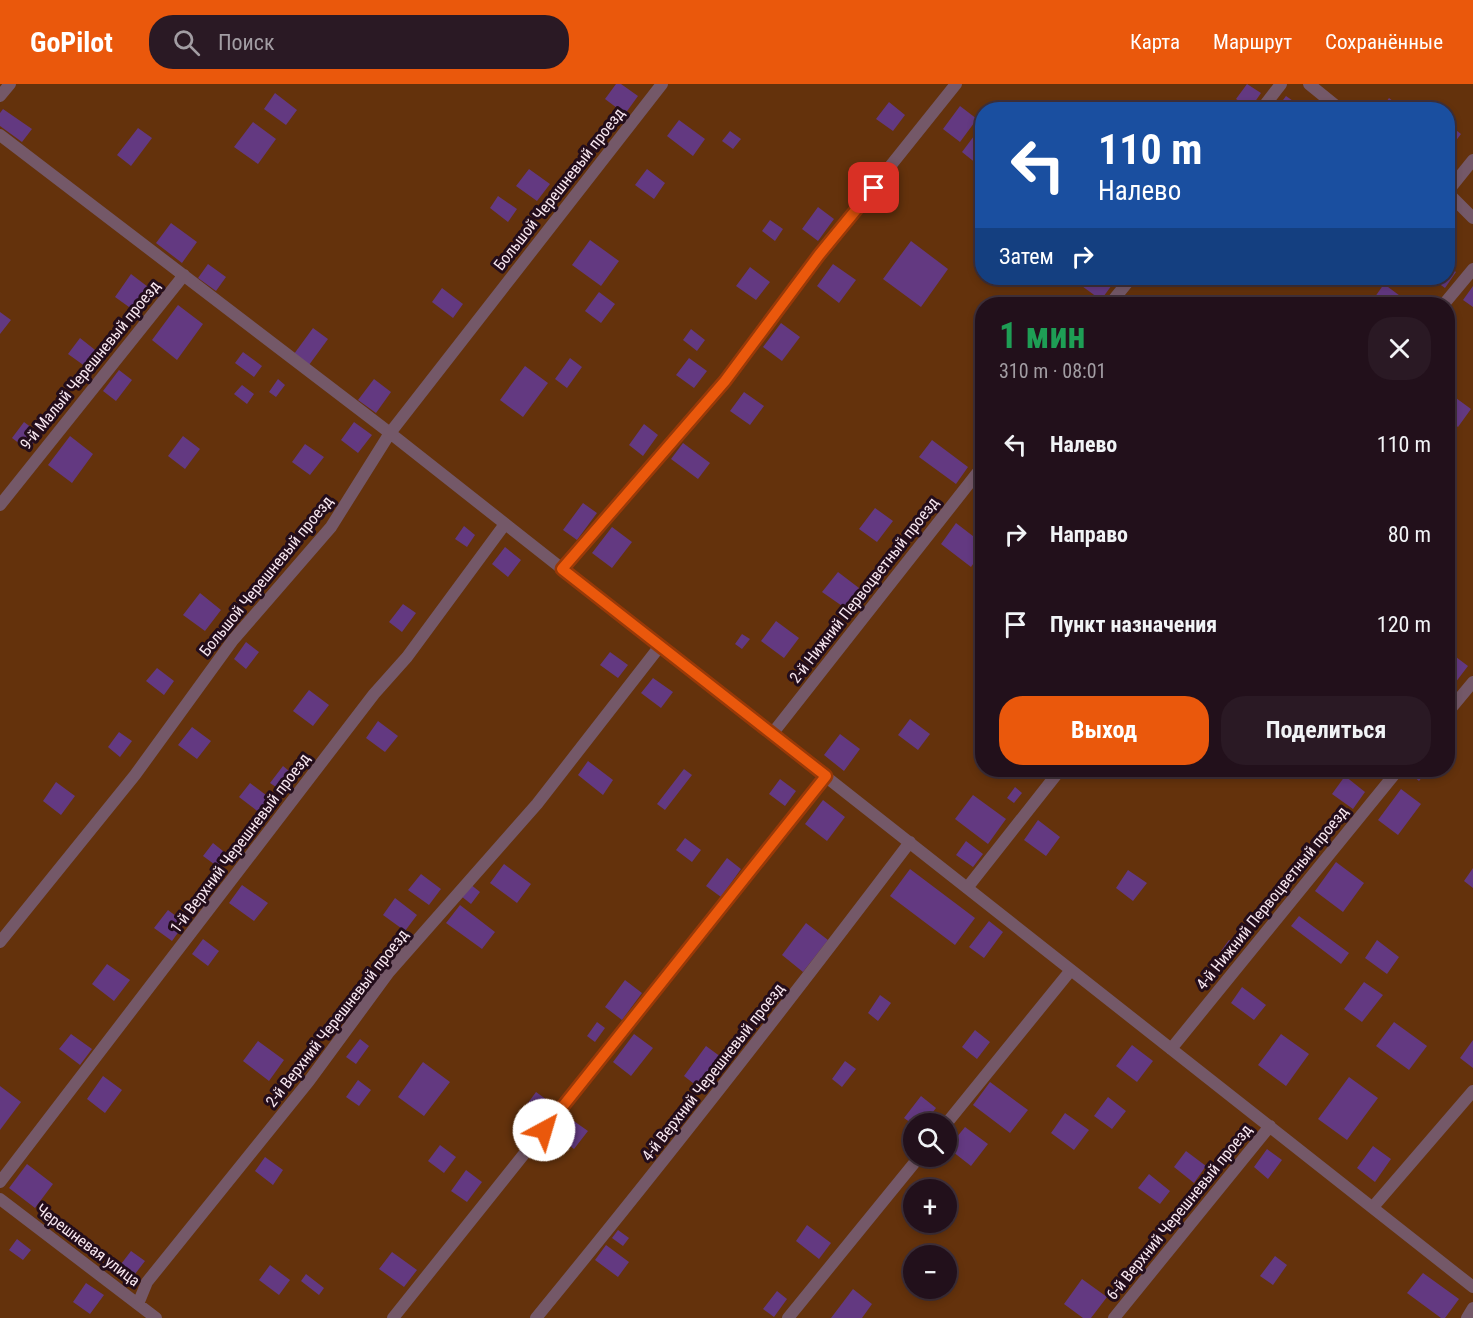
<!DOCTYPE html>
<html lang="ru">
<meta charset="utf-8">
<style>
:root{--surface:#22101b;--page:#2a1924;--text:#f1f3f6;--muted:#a29da3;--line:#3f303a;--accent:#ea580c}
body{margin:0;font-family:"Roboto Condensed",sans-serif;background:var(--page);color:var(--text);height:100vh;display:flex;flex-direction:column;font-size:22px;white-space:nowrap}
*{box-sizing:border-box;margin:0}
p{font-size:20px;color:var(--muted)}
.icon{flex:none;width:33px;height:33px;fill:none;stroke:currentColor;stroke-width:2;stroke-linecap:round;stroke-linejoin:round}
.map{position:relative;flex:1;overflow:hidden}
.sheet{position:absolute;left:975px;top:213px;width:480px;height:480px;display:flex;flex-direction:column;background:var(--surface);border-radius:24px;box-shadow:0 3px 9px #0003,0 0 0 2px var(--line)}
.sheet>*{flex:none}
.top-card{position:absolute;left:975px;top:18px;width:480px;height:183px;border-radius:24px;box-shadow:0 3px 9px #0003,0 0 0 2px var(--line);background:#1a4fa0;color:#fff;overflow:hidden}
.tools{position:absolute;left:903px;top:1029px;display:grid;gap:12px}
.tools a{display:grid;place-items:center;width:54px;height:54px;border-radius:50%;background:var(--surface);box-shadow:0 3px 9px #0003,0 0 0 2px var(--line);font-size:30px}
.pin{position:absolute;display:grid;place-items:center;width:51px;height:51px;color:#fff;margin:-26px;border-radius:12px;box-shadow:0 3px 9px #0006}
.me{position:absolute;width:66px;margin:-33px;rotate:39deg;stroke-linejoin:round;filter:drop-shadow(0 0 4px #0008)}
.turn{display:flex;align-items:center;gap:21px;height:126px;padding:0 24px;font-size:27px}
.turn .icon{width:78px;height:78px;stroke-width:2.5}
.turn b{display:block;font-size:42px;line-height:51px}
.then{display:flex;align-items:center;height:57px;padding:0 24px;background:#0003;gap:12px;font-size:22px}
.round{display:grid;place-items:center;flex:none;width:63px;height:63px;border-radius:24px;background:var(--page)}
.summary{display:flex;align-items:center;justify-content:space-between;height:102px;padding:0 24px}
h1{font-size:36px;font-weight:700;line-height:45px;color:#1e9e55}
.action{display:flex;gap:12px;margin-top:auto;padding:12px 24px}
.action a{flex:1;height:69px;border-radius:24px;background:var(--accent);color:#fff;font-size:24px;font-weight:700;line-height:69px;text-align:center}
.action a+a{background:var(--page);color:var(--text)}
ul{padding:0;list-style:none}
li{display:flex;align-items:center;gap:18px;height:90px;padding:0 24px}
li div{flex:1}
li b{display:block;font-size:22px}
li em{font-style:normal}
header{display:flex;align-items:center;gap:36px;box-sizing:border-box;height:84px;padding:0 30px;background:var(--accent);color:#fff}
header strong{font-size:28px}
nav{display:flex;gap:33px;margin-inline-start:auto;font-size:21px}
.search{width:420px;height:54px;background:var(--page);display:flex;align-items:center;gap:15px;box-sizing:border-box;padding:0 21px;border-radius:24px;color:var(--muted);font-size:22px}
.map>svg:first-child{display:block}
.green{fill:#64320c;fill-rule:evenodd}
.building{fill:#633981}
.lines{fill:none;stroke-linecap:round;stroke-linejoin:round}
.lane{stroke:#745868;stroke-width:12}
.route-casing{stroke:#983908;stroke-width:15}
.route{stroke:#ea580c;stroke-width:10}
.labels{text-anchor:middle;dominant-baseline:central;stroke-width:6;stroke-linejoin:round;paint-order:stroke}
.street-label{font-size:16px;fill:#f7e6ef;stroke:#230d1b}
</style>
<header>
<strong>GoPilot</strong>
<div class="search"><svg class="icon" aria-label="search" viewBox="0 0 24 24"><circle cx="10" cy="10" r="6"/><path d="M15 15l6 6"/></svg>Поиск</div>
<nav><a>Карта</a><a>Маршрут</a><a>Сохранённые</a></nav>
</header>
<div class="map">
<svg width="1473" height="1234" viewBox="0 0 1473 1234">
<rect width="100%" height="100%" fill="#2d1624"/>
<path class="green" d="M0,0h1473v1234h-1473zM982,26h466v168h-466zM982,220h466v466h-466zM914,1040h32v32h-32zM914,1106h32v32h-32zM914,1172h32v32h-32z"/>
<path class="building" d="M616,0h5l17,12 -13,18 -20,-15z
M1247,0l14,9 -11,16 -14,-10z
M275,9l22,17 -11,15 -22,-16z
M1286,12l17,12 -1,2 -25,-2z
M1389,14l10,8 -3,4h-16z
M889,18l16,13 -12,16 -17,-12z
M960,22l17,13 -17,23 -17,-13z
M3,25l29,20 -10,13 -22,-16v-13z
M679,36l26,19 -12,17 -26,-20z
M253,38l23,17 -18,25 -24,-17z
M1452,43l9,7 -13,17v-18z
M138,44l14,10 -21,28 -14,-11z
M730,47l11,8 -8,10 -11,-8z
M974,52l8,6v14l-5,8 -15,-12z
M529,85l21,15 -13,17 -21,-15z
M647,85l18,14 -11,16 -19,-14z
M498,112l19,13 -9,13 -18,-14z
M818,123l16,12 -16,22 -16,-12z
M770,136l13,9 -8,12 -13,-10z
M171,139l26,19 -15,21 -26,-20z
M590,156l29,21 -18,25 -29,-21z
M911,157l37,28 -27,38 -38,-28z
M208,180l18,13 -10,14 -18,-13z
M833,180l23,16 -17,23 -22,-17z
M1448,182l8,6 -11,16 -11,-8 2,-2h12z
M750,183l20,15 -14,18 -20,-14z
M131,190l21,16 -16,22 -21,-15z
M1071,194h46l-16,22z
M1384,200l27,20h-41z
M1473,202v21l-10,-7z
M442,204l21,16 -10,14 -21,-16z
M599,208l16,12 -14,19 -16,-12z
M178,221l25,19 -26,36 -25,-20z
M0,228l11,8 -11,14z
M781,239l19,14 -18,24 -19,-14z
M313,244l15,11 -19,26 -15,-11z
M691,245l14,11 -8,11 -14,-11z
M80,254l24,19 -11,15 -25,-18z
M243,268l19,14 -8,11 -19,-14z
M570,274l12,9 -15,21 -12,-9z
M689,274l18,13 -13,17 -18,-13z
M525,282l23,17 -25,34 -23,-17z
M119,286l13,10 -16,21 -13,-10z
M278,295l7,6 -9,12 -7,-5z
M374,295l17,13 -15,21 -18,-13z
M242,301l12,9 -7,10 -13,-10z
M744,308l20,14 -14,19 -20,-14z
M1456,314l15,11 -13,18 -10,-8v-9z
M24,338l16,12 -12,16 -16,-12z
M354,338l18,13 -14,18 -17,-13z
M644,340l14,11 -15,21 -14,-11z
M70,352l23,18 -21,29 -24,-18z
M183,352l17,13 -15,20 -17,-13z
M932,356l36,27 -12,17 -37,-27z
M683,359l27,20 -12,16 -27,-20z
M305,360l19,13 -14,18 -18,-13z
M583,419l14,10 -20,27 -14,-10z
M875,424l18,13 -16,21 -18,-13z
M956,439l26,20v8l-11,16 -30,-23z
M464,442l11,9 -8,12 -12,-8z
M612,443l20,15 -20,26 -20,-15z
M505,463l16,13 -13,17 -16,-13z
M838,488l21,16 -14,20 -23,-16z
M200,509l21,17 -16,21 -22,-16z
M403,520l13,9 -14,19 -13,-10z
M776,537l23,17 -15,20 -23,-17z
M742,550l8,5 -8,10 -7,-5z
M246,558l13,10 -13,17 -12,-10z
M1448,567l20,15 -16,21 -4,-4z
M610,568l18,13 -10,13 -18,-13z
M157,584l17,13 -10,14 -18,-14z
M653,594l20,14 -12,16 -20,-15z
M309,606l20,15 -16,21 -20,-15z
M910,635l20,15 -12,16 -20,-15z
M378,637l20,15 -13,16 -19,-14z
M192,643l19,14 -14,18 -19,-14z
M119,648l13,9 -12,16 -12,-10z
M840,650l20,15 -16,22 -20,-16z
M588,677l25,19 -10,15 -25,-20z
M283,682l11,9 -12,16 -12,-8z
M684,685l8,6 -27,35 -8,-6z
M1411,686h17l-9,11 -11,-9z
M1345,692l20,16 -12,17 -21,-15z
M780,695l16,12 -11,15 -16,-12z
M56,698l19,14 -14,19 -18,-14z
M250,699l20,15 -10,15 -21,-16z
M1015,703l7,6 -8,10 -7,-5z
M1401,705l20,15 -23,31 -20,-15z
M973,711l33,24 -18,25 -33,-25z
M823,716l22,17 -18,24 -22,-17z
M1038,736l22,17 -14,19 -22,-16z
M685,754l16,12 -9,12 -16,-12z
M966,757l17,13 -10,13 -17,-12z
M213,759l15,12 -10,12 -15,-11z
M727,774l14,11 -20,28 -15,-11z
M1336,778l28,21 -21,29 -28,-21z
M504,780l27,20 -14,19 -27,-20z
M1473,784v20l-9,-7z
M910,785l65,49 -20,27 -65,-49z
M1128,786l19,13 -14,18 -17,-13z
M421,790l20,15 -12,16 -21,-15z
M470,800l10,8 -9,12 -10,-8z
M242,801l26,18 -14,18 -25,-18z
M395,814l22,17 -12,16 -22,-16z
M460,821l35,27 -13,17 -36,-26z
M168,826l17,13 -13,18 -18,-13z
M1299,832l50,37 -8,11 -50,-38z
M989,837l14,11 -19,26 -15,-11z
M806,839l22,17 -25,32 -21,-17z
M203,855l16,12 -11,15 -16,-12z
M1229,856l11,8 -8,11 -11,-8z
M1377,856l22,17 -12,17 -22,-16z
M107,880l23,16 -16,21 -22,-17z
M625,896l17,13 -20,27 -17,-13z
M1364,898l19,13 -21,27 -18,-13z
M1242,903l24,18 -12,15 -23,-17z
M880,911l11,8 -13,18 -10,-8z
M597,938l8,6 -10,14 -8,-6z
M1394,938l33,24 -18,24 -33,-24z
M975,946l15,12 -13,17 -15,-12z
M71,950l21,15 -12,16 -21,-16z
M634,950l19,14 -22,28 -18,-14z
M1281,950l28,20 -23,32 -28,-21z
M360,955l9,7 -13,18 -10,-7z
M1473,956v28l-13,-10z
M258,957l26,19 -15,21 -26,-20z
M1132,961l21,16 -16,21 -21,-16z
M706,962l15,11 -23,30 -14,-11z
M845,977l11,8 -14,18 -10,-8z
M423,978l27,20 -26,34 -26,-19z
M103,992l19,14 -17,23 -18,-14z
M1349,993l29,21 -31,42 -29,-21z
M358,996l13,10 -12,16 -13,-9z
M990,998l38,28 -18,23 -37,-28z
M0,1002l21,16 -21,28z
M536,1008l14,10 -11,16 -14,-11z
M921,1012l15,12 -12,16 -10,1 -10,-7z
M1108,1013l18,14 -14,18 -18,-13z
M1065,1029l24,17 -15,20 -23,-17z
M571,1035l17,12 -14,18 -16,-12z
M965,1043l23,17 -17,22 -23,-18z
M440,1061l16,12 -12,16 -16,-12z
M1373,1062l18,13 -16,23 -18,-14z
M1267,1065l15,11 -14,19 -14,-12z
M1186,1067l20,15 -12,17 -20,-16z
M265,1073l18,13 -10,15 -18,-14z
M27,1080l26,20 -18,24 -26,-20z
M466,1086l16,12 -15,20 -16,-11z
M1149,1090l21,17 -10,13 -22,-16z
M807,1141l24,18 -12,16 -23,-18z
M618,1146l11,8 -6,8 -11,-8z
M17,1155l14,11 -8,10 -14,-10z
M606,1161l23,17 -11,15 -23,-17z
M131,1167l14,10 -13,17 -14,-10z
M392,1168l25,18 -13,17 -25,-18z
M1275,1172l12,9 -14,20 -13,-9z
M270,1181l20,15 -11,15 -20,-15z
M1423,1189l36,26 -14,19h-4l-34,-25z
M306,1190l18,14 -5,7 -18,-14z
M1082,1195l25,18 -16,21h-8l-19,-14z
M86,1199l18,12 -14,19 -17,-12z
M853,1205l19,15 -10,14h-31z
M777,1207l10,8 -13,18 -11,-8z"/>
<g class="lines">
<path class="lane" d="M1309,0l32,26
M0,12l10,-12
M1261,26l20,-26
M0,51l390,298 1083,854
M1448,107l25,-31
M1448,109l25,25
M1110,220l21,-26
M1444,220l29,-35
M0,421l184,-230
M563,485l162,-188 94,-126 137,-171
M1448,628l25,-30
M772,650l210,-267
M967,804l93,-118
M0,858l135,-167 98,-135 98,-113 59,-94 272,-349
M1171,965l227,-279
M946,1040l125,-154
M0,1098l374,-488 33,-37 98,-133
M0,1115l156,119
M1373,1123l100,-116
M138,1220l9,-22 162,-201 80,-109 148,-168 123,-158
M393,1234l433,-542
M536,1234c128,-156 252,-315 374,-476
M788,1234l132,-162
M1114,1234l156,-192
M1467,1234l6,-10"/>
</g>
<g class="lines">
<defs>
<path id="route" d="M544,1046l282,-354 -264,-207 163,-188 94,-126 55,-67"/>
</defs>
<use href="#route" class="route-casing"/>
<use href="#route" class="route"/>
</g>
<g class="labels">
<g class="street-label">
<text transform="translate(559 105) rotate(-52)">Большой Черешневый проезд</text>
<text transform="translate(90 281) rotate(-51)">9-й Малый Черешневый проезд</text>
<text transform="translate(266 492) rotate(-51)">Большой Черешневый проезд</text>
<text transform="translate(864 506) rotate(-52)">2-й Нижний Первоцветный проезд</text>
<text transform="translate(240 759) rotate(-53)">1-й Верхний Черешневый проезд</text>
<text transform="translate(1272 814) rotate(-51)">4-й Нижний Первоцветный проезд</text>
<text transform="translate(337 934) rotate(-52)">2-й Верхний Черешневый проезд</text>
<text transform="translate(713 988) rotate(-52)">4-й Верхний Черешневый проезд</text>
<text transform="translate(1179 1128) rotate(-51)">6-й Верхний Черешневый проезд</text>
<text transform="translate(88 1161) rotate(37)">Черешневая улица</text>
</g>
</g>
</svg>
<div class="tools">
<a><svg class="icon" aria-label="search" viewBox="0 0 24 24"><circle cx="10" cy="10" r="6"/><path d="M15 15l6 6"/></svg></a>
<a>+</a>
<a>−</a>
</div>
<div class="pin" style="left:874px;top:104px;background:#d93025"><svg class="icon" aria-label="arrive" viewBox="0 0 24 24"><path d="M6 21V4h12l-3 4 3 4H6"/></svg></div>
<svg class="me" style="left:544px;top:1046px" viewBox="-20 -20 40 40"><circle r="19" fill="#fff"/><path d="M0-13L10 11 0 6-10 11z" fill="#ea580c"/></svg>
<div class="top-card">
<div class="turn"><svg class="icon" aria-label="left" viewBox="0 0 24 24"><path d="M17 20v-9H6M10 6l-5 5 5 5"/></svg><div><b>110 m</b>Налево</div></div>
<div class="then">Затем<svg class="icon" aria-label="right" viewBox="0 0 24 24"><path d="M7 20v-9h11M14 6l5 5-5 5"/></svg></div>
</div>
<section class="sheet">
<div class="summary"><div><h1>1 мин</h1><p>310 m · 08:01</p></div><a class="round"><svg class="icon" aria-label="close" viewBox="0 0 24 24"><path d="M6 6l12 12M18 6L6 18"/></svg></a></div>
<ul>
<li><svg class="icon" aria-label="left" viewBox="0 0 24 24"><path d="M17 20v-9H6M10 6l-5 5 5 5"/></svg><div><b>Налево</b></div><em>110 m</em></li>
<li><svg class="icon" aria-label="right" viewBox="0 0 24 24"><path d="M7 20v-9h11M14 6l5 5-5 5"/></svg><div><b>Направо</b></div><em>80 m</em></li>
<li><svg class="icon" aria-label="arrive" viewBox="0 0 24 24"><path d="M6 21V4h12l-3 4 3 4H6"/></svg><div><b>Пункт назначения</b></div><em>120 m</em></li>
</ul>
<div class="action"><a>Выход</a><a>Поделиться</a></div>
</section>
</div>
